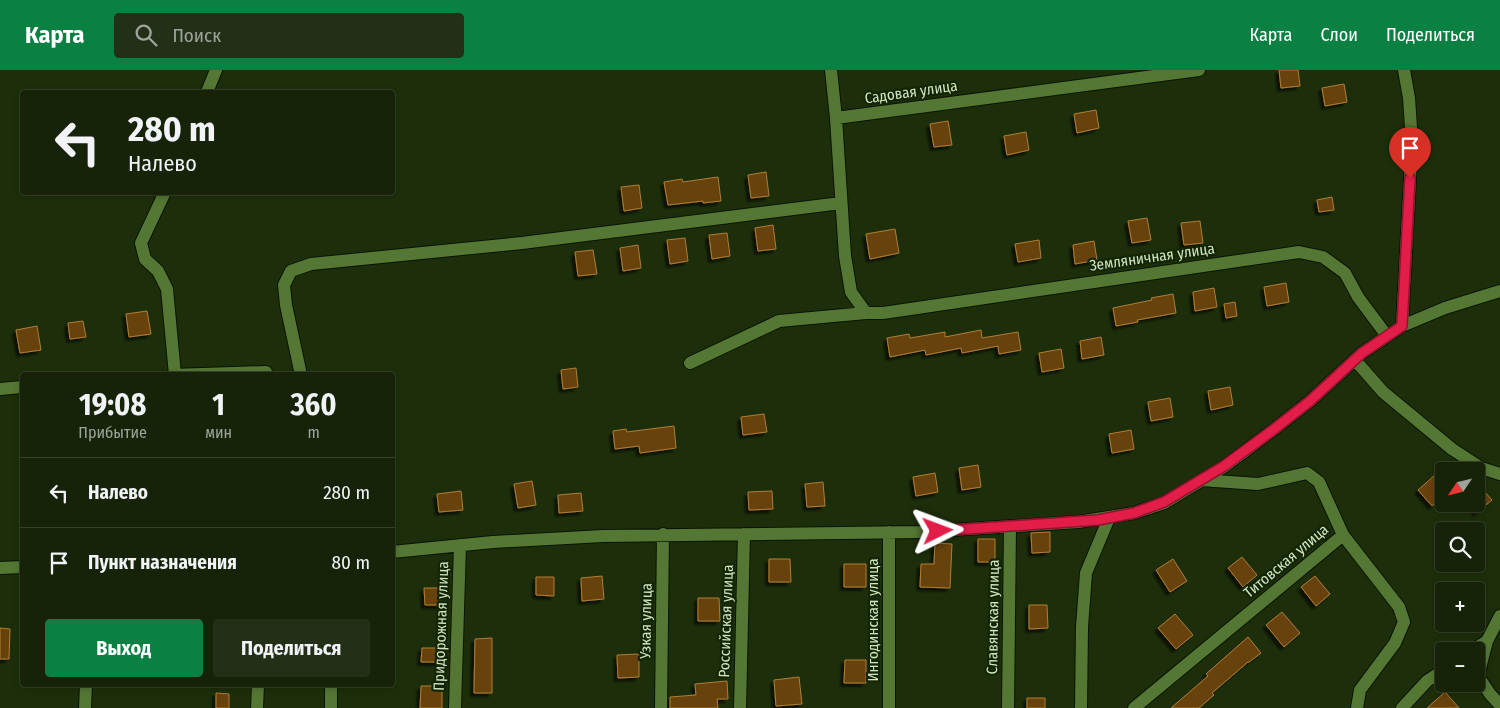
<!DOCTYPE html>
<html lang="ru">
<meta charset="utf-8">
<style>
:root{--surface:#162308;--page:#232f16;--text:#f1f3f6;--muted:#9ea49c;--line:#354029;--accent:#0b8043}
body{margin:0;font-family:"Fira Sans Condensed",sans-serif;background:var(--page);color:var(--text);height:100vh;display:flex;flex-direction:column;font-size:19px;white-space:nowrap}
*{box-sizing:border-box;margin:0}
p{font-size:16px;color:var(--muted)}
.icon{flex:none;width:28px;height:28px;fill:none;stroke:currentColor;stroke-width:2;stroke-linecap:round;stroke-linejoin:round}
.map{position:relative;flex:1;overflow:hidden}
.drawer{position:absolute;left:20px;top:302px;width:375px;height:315px;display:flex;flex-direction:column;background:var(--surface);border-radius:5px;box-shadow:0 2px 8px #0003,0 0 0 1px var(--line)}
.drawer>*{flex:none}
.hud{position:absolute;left:20px;top:20px;width:375px;height:105px;border-radius:5px;box-shadow:0 2px 8px #0003,0 0 0 1px var(--line);background:#162308;color:var(--text);overflow:hidden}
.needle{width:32px;rotate:235deg}
.buttons{position:absolute;left:1435px;top:392px;display:grid;gap:10px}
.buttons a{display:grid;place-items:center;width:50px;height:50px;border-radius:5px;background:var(--surface);box-shadow:0 2px 8px #0003,0 0 0 1px var(--line);font-size:25px}
.pin{position:absolute;display:grid;place-items:center;width:42px;height:42px;color:#fff;margin:-51px -21px;border-radius:50% 50% 50% 0;rotate:-45deg;box-shadow:0 0 5px #0007}
.pin .icon{rotate:45deg}
.me{position:absolute;width:55px;margin:-28px;rotate:87deg;stroke-linejoin:round;filter:drop-shadow(0 0 4px #0008)}
.turn{display:flex;align-items:center;gap:18px;height:105px;padding:0 25px;font-size:22px}
.turn .icon{width:65px;height:65px;stroke-width:2.5}
.turn b{display:block;font-size:35px;line-height:42px}
.eta{display:flex;justify-content:space-evenly;align-items:center;height:85px;text-align:center}
.eta b{font-size:30px;font-weight:700;line-height:35px}
.button{display:flex;gap:10px;margin-top:auto;padding:10px 25px}
.button a{flex:1;height:58px;border-radius:5px;background:var(--accent);color:#fff;font-size:20px;font-weight:700;line-height:58px;text-align:center}
.button a+a{background:var(--page);color:var(--text)}
ul{padding:0;list-style:none}
li{display:flex;align-items:center;gap:15px;height:70px;padding:0 25px;border-top:1px solid var(--line)}
li div{flex:1}
li b{display:block;font-size:19px}
li em{font-style:normal}
header{display:flex;align-items:center;gap:30px;box-sizing:border-box;height:70px;padding:0 25px;background:var(--accent);color:#fff}
header strong{font-size:24px}
nav{display:flex;gap:28px;margin-inline-start:auto;font-size:18px}
.search{width:350px;height:45px;background:var(--page);display:flex;align-items:center;gap:12px;box-sizing:border-box;padding:0 18px;border-radius:5px;color:var(--muted);font-size:19px}
.map>svg:first-child{display:block}
.building{fill:#674207;stroke:#b07d38;filter:url(#shadow)}
.lines{fill:none;stroke-linecap:round;stroke-linejoin:round}
.street-casing{stroke:#0a1502;stroke-width:14}
.street{stroke:#547834;stroke-width:12}
.route-casing{stroke:#92132f;stroke-width:12}
.route{stroke:#e11d48;stroke-width:9}
.labels{text-anchor:middle;dominant-baseline:central;stroke-width:4.5;stroke-linejoin:round;paint-order:stroke}
.street-label{font-size:15px;fill:#d0e5c1;stroke:#132502}
</style>
<header>
<strong>Карта</strong>
<div class="search"><svg class="icon" aria-label="search" viewBox="0 0 24 24"><circle cx="10" cy="10" r="6"/><path d="M15 15l6 6"/></svg>Поиск</div>
<nav><a>Карта</a><a>Слои</a><a>Поделиться</a></nav>
</header>
<div class="map">
<svg width="1500" height="638" viewBox="0 0 1500 638">
<defs>
<filter id="shadow"><feDropShadow dx="-3.5" dy="3.5" stdDeviation="1" flood-color="#0009"/></filter>
</defs>
<rect width="100%" height="100%" fill="#1d2f0a"/>
<path class="building" d="M1279,0h19l2,16 -19,2z
M1344,14l3,18 -22,4 -3,-18z
M1096,40l3,18 -22,5 -3,-19z
M948,51l4,24 -18,2 -4,-23z
M1026,62l3,18 -22,5 -3,-19z
M766,102l3,24 -18,2 -3,-23z
M718,107l3,24 -18,2v-2l-35,4 -4,-23 18,-3 1,3z
M639,115l3,23 -18,3 -3,-24z
M1332,127l2,13 -15,2 -2,-12z
M1147,148l4,22 -19,3 -4,-22z
M1200,151l3,22 -19,2 -3,-22z
M773,155l3,24 -18,2 -3,-23z
M895,159l4,24 -29,6 -4,-25z
M727,163l3,23 -18,3 -3,-24z
M685,168l3,23 -18,3 -3,-24z
M1039,170l2,18 -23,4 -3,-18z
M1094,171l3,19 -22,4 -2,-19z
M638,175l3,23 -18,3 -3,-23z
M593,180l4,24 -19,2 -3,-24z
M1286,213l3,19 -22,4 -3,-19z
M1214,218l3,19 -22,4 -2,-19z
M1173,224l3,19 -39,7 1,2 -22,4 -3,-18 39,-8 -1,-2z
M1235,232l2,14 -11,2 -2,-14z
M147,241l4,23 -22,3 -3,-23z
M83,251l3,16 -16,2 -2,-16z
M37,256l4,24 -21,3 -4,-23z
M981,260l1,8 36,-6 3,18 -22,4 -1,-8 -36,7 -1,-5 -35,7 -1,-5 -35,7 -3,-19 22,-4 1,4 35,-6v5z
M1101,267l3,18 -22,4 -2,-18z
M1061,279l3,19 -22,4 -3,-19z
M576,298l2,19 -15,2 -2,-19z
M1230,317l3,18 -22,5 -3,-19z
M1170,328l3,19 -22,4 -3,-19z
M764,344l3,18 -24,3 -2,-18z
M674,356l2,22 -36,5 -1,-7 -24,3 -2,-18 13,-2 1,3z
M1131,360l3,19 -22,4 -3,-19z
M978,395l3,22 -19,3 -3,-22z
M1444,397v28l-12,11 -14,-16z
M935,403l3,19 -22,4 -3,-19z
M532,411l4,24 -18,3 -4,-24z
M823,412l2,24 -18,1 -2,-23z
M1476,412l16,18 -16,13z
M461,421l2,19 -24,2 -2,-18z
M772,421l1,18 -24,1 -1,-18z
M581,423l2,18 -24,2 -1,-18z
M1050,462v20l-18,1 -1,-20z
M978,469h17v23h-17z
M935,473l17,1 -2,44 -30,-1 1,-23h13z
M1242,487l15,18 -14,12 -15,-19z
M769,489h21l1,23h-22z
M1173,489l14,22 -17,11 -14,-22z
M844,494h22v23h-22z
M602,506l2,23 -22,2 -1,-23z
M1315,506l15,18 -14,12 -15,-19z
M536,507h18v19l-18,-1z
M424,518h16v17h-15z
M698,528h21l1,23h-22z
M1029,535h18l1,23 -19,1z
M1282,542l18,21 -16,14 -18,-22z
M1175,544l18,21 -17,14 -18,-21z
M0,558l10,1 -1,30h-9z
M1248,567l13,16 -12,9h-1l-36,31 2,2 -15,13h-28l37,-32 -2,-2z
M492,568v55h-18l1,-54z
M422,578h21v14h-22z
M639,584v23l-21,1 -1,-23z
M845,590h21v23h-22z
M799,607l3,27 -26,2 -2,-26z
M727,611l1,18h-11l1,9h-48v-11l26,-2 -1,-11z
M421,616h21v22h-22z
M1445,622l14,16h-32z
M216,623l13,1v14h-13z
M1027,628h18v10h-18z"/>
<g class="lines">
<defs>
<path id="street" d="M831,0l5,48 9,138 6,36 15,21
M207,22l9,-22
M836,48l363,-48
M165,122l-24,51 4,16 13,12 9,18 8,86
M1402,256l10,-184 -3,-44 -5,-28
M1355,290l28,32 69,57 29,19 19,6
M690,293l89,-42 87,-8h17l416,-61 24,5 22,16 13,24 29,39
M172,305l94,-3
M301,305l-15,-70 -2,-20 7,-14 20,-7 211,-21 319,-40
M0,319l22,-2
M1343,465l56,72 5,15 -9,21 -35,47 -3,18
M392,482l101,-10 110,-6 317,-4 158,-10 56,-9 30,-10 61,-37 48,-36 37,-29 52,-48 40,-27 43,-18 55,-17
M0,498l22,-1
M1500,546l-13,25 -9,35 12,18 10,11
M1471,581l16,-10
M85,638l1,-23
M257,638l1,-23
M331,638v-23
M455,638l5,-163
M661,638l2,-174
M740,638l4,-174
M889,638v-176
M1008,638l2,-182
M1081,638l1,-81 4,-54 23,-55
M1134,638l209,-173 -24,-53 -12,-9 -49,11 -57,-4
M1402,638l25,-27 17,-11"/>
</defs>
<use href="#street" class="street-casing"/>
<use href="#street" class="street"/>
</g>
<g class="lines">
<defs>
<path id="route" d="M938,461l160,-11 36,-7 30,-11 60,-36 49,-36 37,-29 52,-48 40,-27 8,-148"/>
</defs>
<use href="#route" class="route-casing"/>
<use href="#route" class="route"/>
</g>
<g class="labels">
<g class="street-label">
<text transform="translate(911 22) rotate(-8)">Садовая улица</text>
<text transform="translate(1152 187) rotate(-8)">Земляничная улица</text>
<text transform="translate(1286 491) rotate(-40)">Титовская улица</text>
<text transform="translate(993 547) rotate(-89)">Славянская улица</text>
<text transform="translate(873 550) rotate(-90)">Ингодинская улица</text>
<text transform="translate(646 551) rotate(-89)">Узкая улица</text>
<text transform="translate(726 551) rotate(-88)">Российская улица</text>
<text transform="translate(441 556) rotate(-88)">Придорожная улица</text>
</g>
</g>
</svg>
<div class="buttons">
<a><svg class="needle" viewBox="-14 -14 28 28"><path d="M0-13l5 13h-10z" fill="#e53935"/><path d="M0 13l5-13h-10z" fill="#9ea49c"/></svg></a>
<a><svg class="icon" aria-label="search" viewBox="0 0 24 24"><circle cx="10" cy="10" r="6"/><path d="M15 15l6 6"/></svg></a>
<a>+</a>
<a>−</a>
</div>
<div class="pin" style="left:1410px;top:108px;background:#d93025"><svg class="icon" aria-label="arrive" viewBox="0 0 24 24"><path d="M6 21V4h12l-3 4 3 4H6"/></svg></div>
<svg class="me" style="left:938px;top:461px" viewBox="-20 -20 40 40"><path d="M0-17L14 15 0 8-14 15z" fill="#e11d48" stroke="#fff" stroke-width="4"/></svg>
<div class="hud">
<div class="turn"><svg class="icon" aria-label="left" viewBox="0 0 24 24"><path d="M17 20v-9H6M10 6l-5 5 5 5"/></svg><div><b>280 m</b>Налево</div></div>
</div>
<section class="drawer">
<div class="eta">
<div><b>19:08</b><p>Прибытие</p></div>
<div><b>1</b><p>мин</p></div>
<div><b>360</b><p>m</p></div>
</div>
<ul>
<li><svg class="icon" aria-label="left" viewBox="0 0 24 24"><path d="M17 20v-9H6M10 6l-5 5 5 5"/></svg><div><b>Налево</b></div><em>280 m</em></li>
<li><svg class="icon" aria-label="arrive" viewBox="0 0 24 24"><path d="M6 21V4h12l-3 4 3 4H6"/></svg><div><b>Пункт назначения</b></div><em>80 m</em></li>
</ul>
<div class="button"><a>Выход</a><a>Поделиться</a></div>
</section>
</div>
